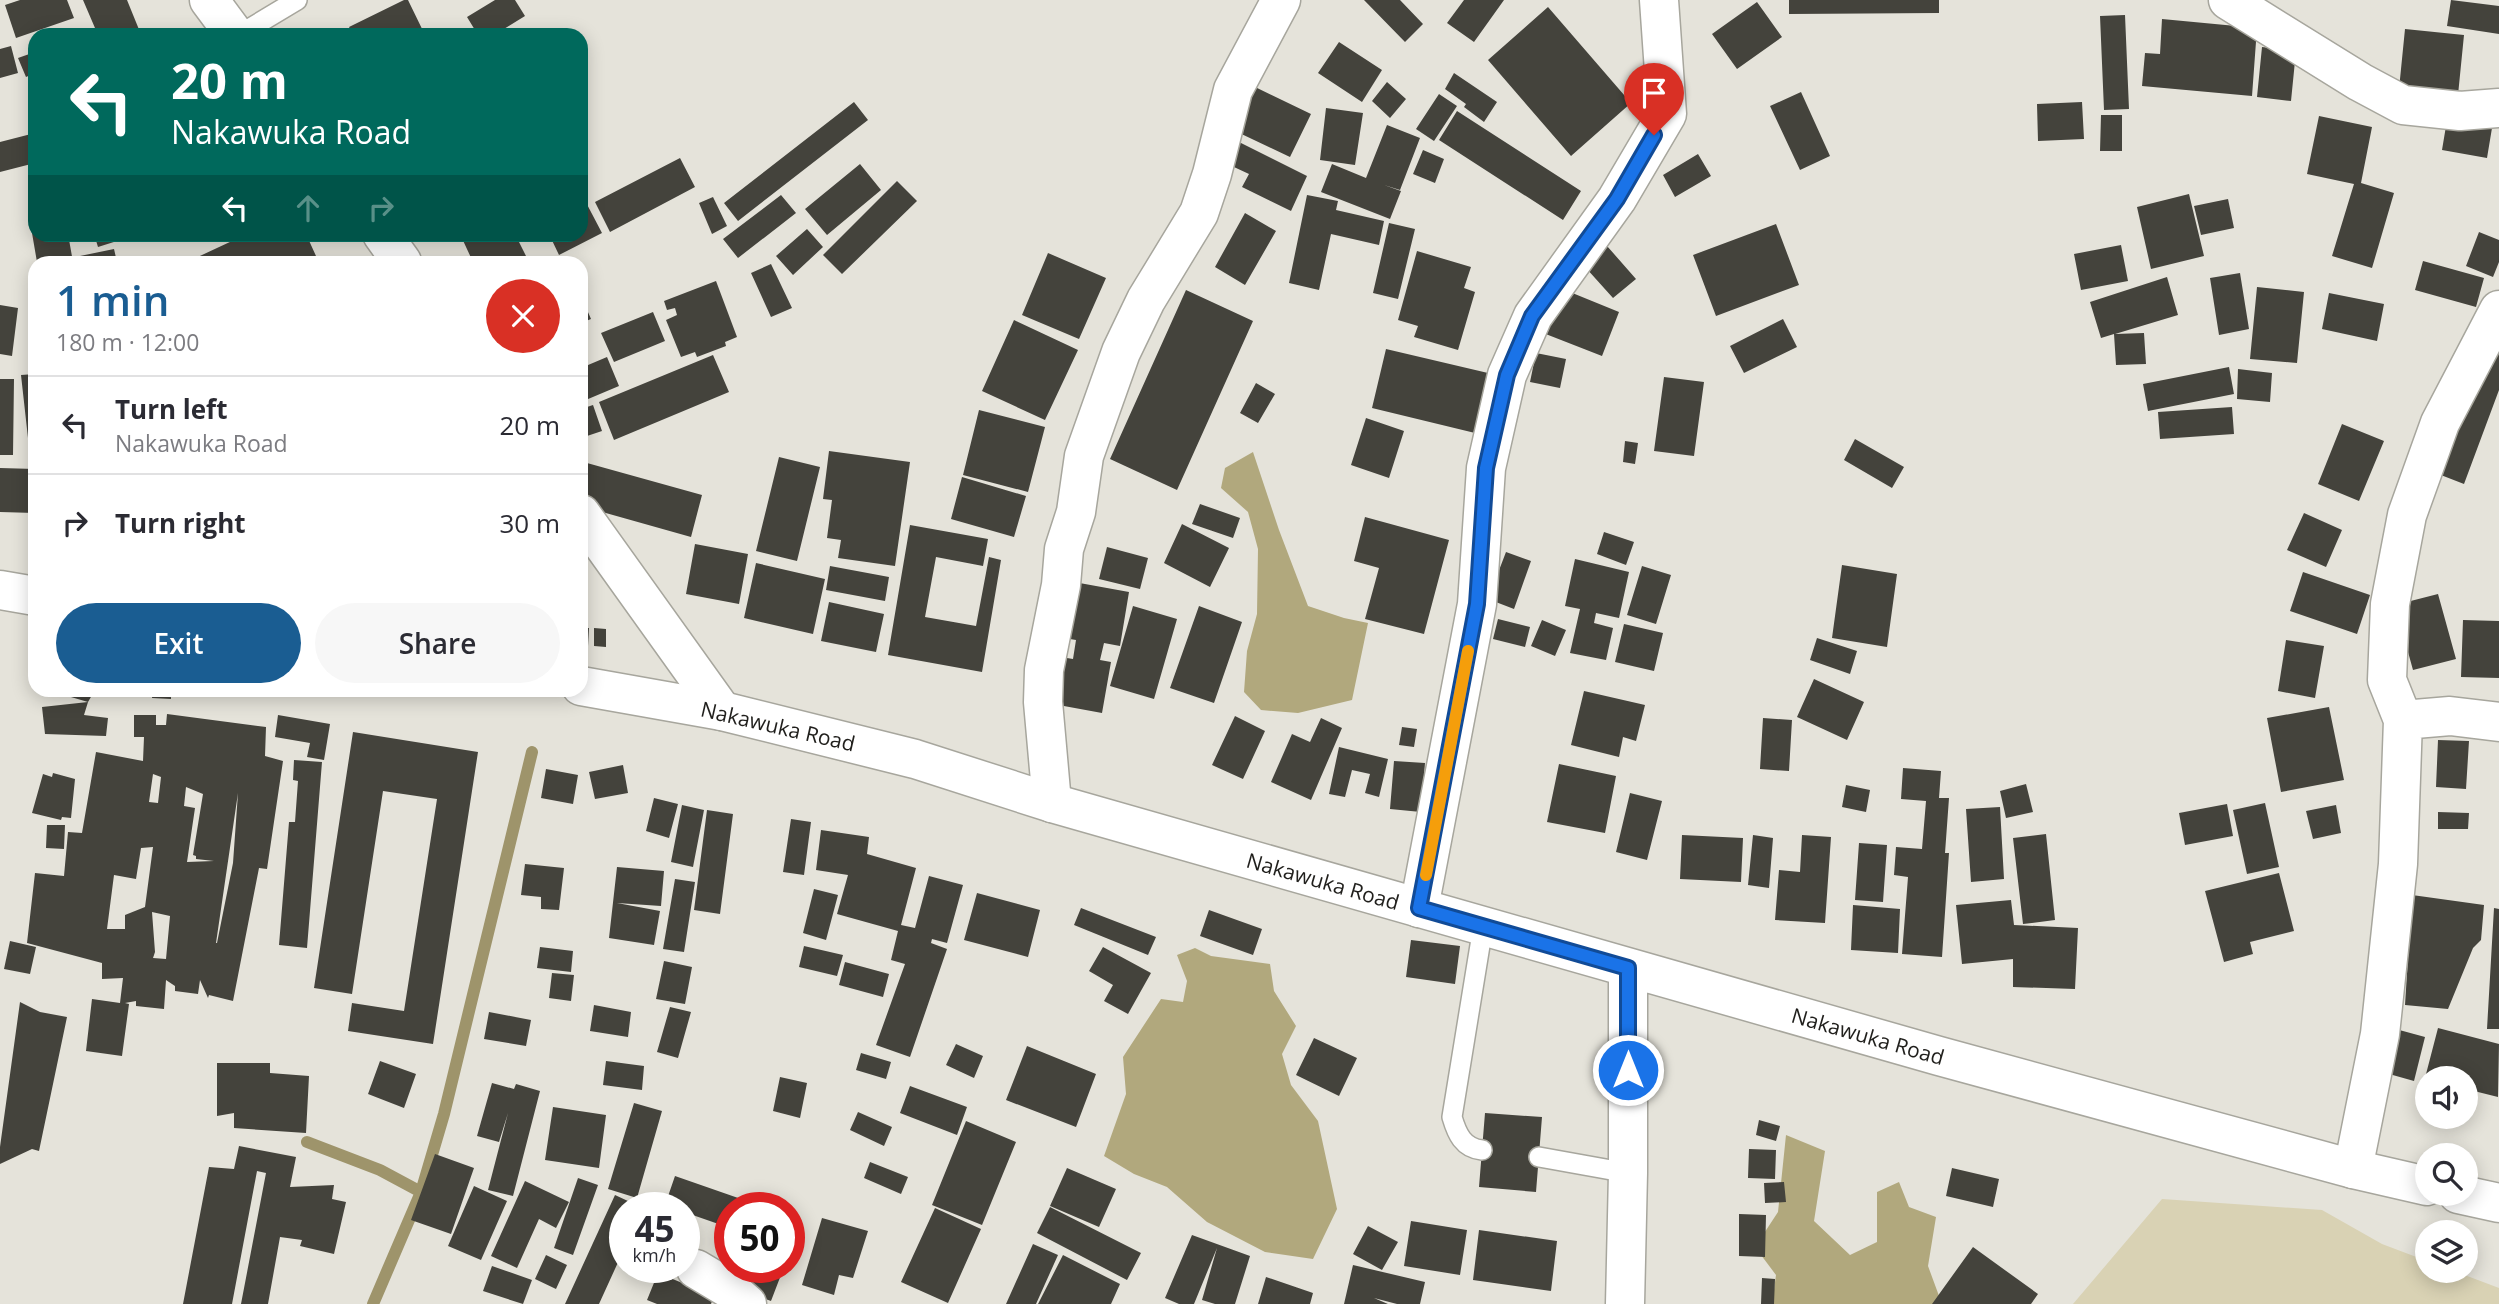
<!DOCTYPE html>
<meta charset="utf-8">
<style>
:root{--surface:#fff;--page:#f7f7f7;--text:#2b2b33;--muted:#7c7c81;--line:#e1e1e2;--accent:#1a5d92}
body{margin:0;font-family:"Open Sans",sans-serif;background:var(--page);color:var(--text);height:100vh;display:flex;flex-direction:column;font-size:26px;white-space:nowrap}
*{box-sizing:border-box;margin:0}
p{font-size:23px;color:var(--muted)}
.icon{flex:none;width:38px;height:38px;fill:none;stroke:currentColor;stroke-width:2;stroke-linecap:round;stroke-linejoin:round}
.map{position:relative;flex:1;overflow:hidden}
.sheet{position:absolute;left:28px;top:256px;width:560px;height:441px;display:flex;flex-direction:column;background:var(--surface);border-radius:21px;box-shadow:0 4px 18px #0003}
.sheet>*{flex:none}
.banner{position:absolute;left:28px;top:28px;width:560px;height:214px;border-radius:21px;box-shadow:0 4px 18px #0003;background:#00695c;color:#fff;overflow:hidden}
.controls{position:absolute;left:2415px;top:1066px;display:grid;gap:14px}
.controls a{display:grid;place-items:center;width:63px;height:63px;border-radius:50%;background:var(--surface);box-shadow:0 4px 18px #0003;font-size:35px}
.speed{position:absolute;left:609px;top:1192px;display:flex;gap:14px;font-size:35px;font-weight:700;text-align:center}
.speed>*{display:grid;place-content:center;width:91px;height:91px;border-radius:50%;background:var(--surface);box-shadow:0 4px 18px #0003;line-height:1}
.speed small{font-size:18px;font-weight:400}
.speed .limit{border:10px solid #d22;background:#fff;color:#111}
.pin{position:absolute;display:grid;place-items:center;width:60px;height:60px;color:#fff;margin:-72px -30px;border-radius:50% 50% 50% 0;rotate:-45deg;box-shadow:0 0 7px #0007}
.pin .icon{rotate:45deg}
.me{position:absolute;width:77px;margin:-38px;rotate:0deg;stroke-linejoin:round;filter:drop-shadow(0 0 5px #0008)}
.turn{display:flex;align-items:center;gap:24px;height:147px;padding:0 28px;font-size:32px}
.turn .icon{width:91px;height:91px;stroke-width:2.5}
.turn b{display:block;font-size:49px;line-height:60px}
.lanes{display:flex;align-items:center;height:66px;padding:0 28px;background:#0003;justify-content:center;gap:35px;direction:ltr}
.lanes .off{opacity:.35}
.round{display:grid;place-items:center;flex:none;width:74px;height:74px;border-radius:37px;background:var(--page)}
.head{display:flex;align-items:center;justify-content:space-between;height:119px;padding:0 28px}
h1{font-size:42px;font-weight:600;line-height:52px;color:var(--accent)}
.primary-button{display:flex;gap:14px;margin-top:auto;padding:14px 28px}
.primary-button a{flex:1;height:80px;border-radius:42px;background:var(--accent);color:#fff;font-size:28px;font-weight:600;line-height:80px;text-align:center}
.primary-button a+a{background:var(--page);color:var(--text)}
ul{padding:0;list-style:none}
li{display:flex;align-items:center;gap:21px;height:98px;padding:0 28px;border-top:2px solid var(--line)}
li div{flex:1}
li b{display:block;font-size:26px}
li em{font-style:normal}
.map>svg:first-child{display:block}
.green{fill:#d9d2b4}
.forest{fill:#b1a87d}
.lines{fill:none;stroke-linecap:round;stroke-linejoin:round}
.stream{stroke:#9e946b;stroke-width:12}
.building{fill:#44433c;fill-rule:evenodd}
.lane-casing{stroke:#a7a69d;stroke-width:22}
.street-casing{stroke:#a7a69d;stroke-width:41}
.secondary-casing{stroke:#a7a69d;stroke-width:41}
.lane{stroke:#fff;stroke-width:19}
.street{stroke:#fff;stroke-width:38}
.secondary{stroke:#fff;stroke-width:38}
.route-casing{stroke:#114b97;stroke-width:18}
.route{stroke:#1a73e8;stroke-width:12}
.slow{stroke:#f59e0b;stroke-width:12}
.labels{text-anchor:middle;dominant-baseline:central;stroke-width:7;stroke-linejoin:round;paint-order:stroke}
.street-label{font-size:21px;fill:#201f1c;stroke:#fff}
</style>
<div class="map">
<svg width="2499" height="1304" viewBox="0 0 2499 1304">
<rect width="100%" height="100%" fill="#e5e3da"/>
<path class="green" d="M2162,1199l160,11 60,34 45,17v9l27,1 45,17v16h-426z"/>
<path class="forest" d="M1253,452l26,78 29,76 36,12 24,5 -16,77 -54,13 -37,-3 -17,-18 3,-41 10,-37 1,-65 -10,-37 -27,-24 4,-20z
M1195,948l16,8 59,8 4,27 22,35 -14,28 9,31 27,36 19,88 -24,50 -48,-7 -58,-30 -40,-35 -33,-13 -30,-18 22,-62 -3,-37 38,-58 22,3 4,-21 -10,-26z
M1786,1135l39,16 -11,70 36,34 27,-13v-50l22,-10 10,25 27,10 -8,49 14,38h-170l4,-29 -21,-28 23,-35z"/>
<g class="lines">
<path class="stream" d="M307,1142l73,28 41,22
M373,1304l48,-112 23,-78 88,-362"/>
</g>
<path class="building" d="M20,0h47l7,18 -58,20 -11,-33z
M83,0h44l13,32 -9,3h-33z
M404,0h4l17,35h-72l-4,-8z
M495,0h20l10,16 -31,19h-16l-11,-18z
M1364,0h36l23,24 -18,18z
M1464,0h40l-30,42 -27,-19z
M1789,0h150v13l-150,1z
M2451,0l48,6v28l-52,-8z
M1757,2l25,35 -45,32 -25,-35z
M1548,7l83,96 -60,53 -83,-96z
M2125,15l4,94 -25,1 -4,-94z
M2162,19l95,9 -5,68 -110,-10 3,-33 15,1z
M2405,29l59,6 -6,60 -59,-6z
M1339,42l43,28 -20,32 -44,-29z
M11,46l7,27 -18,5v-29z
M2262,47l34,4 -5,50 -34,-4z
M35,52v21l-9,4 -8,-19z
M1454,73l43,29 -13,20 -20,-15 2,-3 -21,-15z
M1387,82l19,17 -16,19 -18,-17z
M1253,86l58,28 -21,43 -57,-27z
M1801,92l29,64 -30,14 -30,-64z
M1439,94l18,12 -23,35 -18,-12z
M854,102l14,18 -130,101 -14,-18z
M2082,102l2,37 -46,2 -1,-37z
M1326,108l37,5 -8,52 -35,-5z
M1457,111l124,80 -18,29 -124,-80z
M2101,115h21v36h-22z
M2319,116l53,11 -11,56 33,10 -22,75 -40,-12 22,-72 -47,-10z
M2447,120l45,8 -5,30 -45,-8z
M1387,125l33,13 -20,52 -16,-5 17,6 -11,28 -69,-27 11,-28 34,14z
M35,133v30l-35,9v-30z
M1231,138l76,38 -16,35 -49,-24 7,-13 -28,-13z
M1423,150l21,9 -9,24 -22,-9z
M1698,154l13,22 -36,21 -12,-22z
M680,158l15,29 -85,45 -15,-30z
M860,164l21,26 -54,45 -22,-26z
M897,181l20,20 -75,73 -19,-19z
M581,193l21,40 -43,22 -10,-21h32z
M2189,194l15,62 -53,13 -14,-62z
M781,195l15,18 -58,45 -15,-19z
M1307,195l31,6 -2,9 48,11 -5,24 -48,-11 -12,56 -30,-7z
M713,197l14,29 -15,8 -13,-31z
M2228,199l6,29 -33,7 -7,-29z
M1245,213l31,18 -31,54 -30,-18z
M1389,223l26,6 -17,70 -25,-6z
M1776,224l23,61 -83,31 -23,-61z
M807,229l16,18 -30,28 -17,-19z
M2479,232l20,8v22l-6,15 -27,-11z
M32,233l36,1 5,28h-36z
M94,234h42v1l-38,12z
M247,234h59l10,22 -14,6h-115z
M460,234h55l13,26 -5,2h-50z
M1600,238l36,41 -23,19 -36,-40z
M2121,245l7,36 -47,9 -7,-36z
M114,249l3,13h-36l-1,-6z
M1417,251l54,16 -7,21 11,4 -17,58 -44,-13 4,-11 -20,-6z
M1048,253l58,25 -27,61 -57,-24z
M2423,261l61,17 -8,29 -61,-17z
M771,264l21,44 -21,9 -20,-44z
M2240,273l9,56 -30,6 -9,-57z
M2167,277l11,38 -63,19 29,-1 2,31 -30,1 -2,-31 -13,4 -11,-36z
M716,281l21,56 -12,5 1,4 -29,11 -2,-5 -14,5 -15,-37 11,-5 -2,-7 -8,2 -3,-9z
M2257,287l47,5 -7,71 -47,-4z
M1186,290l67,31 -76,169 -67,-31z
M1565,290l54,22 -17,44 -64,-25z
M2329,293l55,11 -7,37 -55,-12z
M581,296l10,23 -10,4z
M0,305l18,3 -6,48 -12,-2z
M653,312l12,29 -51,21 -13,-29z
M1783,319l14,28 -53,26 -14,-27z
M1014,320l64,30 -33,70 -63,-29z
M2499,341v49l-35,94 -36,-14z
M1386,349l102,24 -13,60 -103,-25z
M1536,353l30,6 -6,29 -30,-6z
M713,355l16,37 -115,48 -15,-38z
M607,357l12,29 -38,16v-34z
M2229,367l5,27 -86,17 -5,-27z
M2238,369l34,4 -2,29 -33,-3z
M35,374v90l-4,1 -10,-90z
M1664,377l40,5 -10,74 -40,-5z
M0,379h14l-1,76h-13z
M1256,383l19,11 -17,29 -18,-10z
M593,405l9,26 -21,7v-29z
M2232,407l2,27 -74,5 -2,-27z
M979,410l66,17 -17,65 -65,-17z
M1366,418l38,13 -15,47 -38,-13z
M2342,424l42,17 -25,60 -41,-17z
M1855,439l49,28 -12,21 -48,-28z
M1625,441l13,2 -3,21 -12,-2z
M829,451l81,11 -15,104 -57,-8 3,-18 -14,-2 5,-38 -9,-1z
M779,457l41,10 -23,94 -41,-10z
M587,463l115,32 -11,42 -110,-31v-21z
M0,468l35,1v44l-35,-1z
M962,477l64,19 -12,41 -63,-18z
M1200,504l40,14 -7,20 -41,-14z
M2304,513l38,17 -16,37 -39,-17z
M1365,517l84,23 -25,94 -59,-15 14,-51 -25,-7z
M1182,524l47,24 -19,39 -46,-24z
M910,525l78,14 -5,27 -47,-9 -11,60 51,9 13,-69 12,3 -19,112 -94,-17z
M1604,532l30,10 -8,23 -29,-11z
M695,544l53,10 -9,50 -53,-10z
M1107,547l41,11 -8,31 -41,-10z
M1506,552l25,9 -17,48 -26,-10z
M1575,559l54,13 -10,46 -23,-5 -2,10 19,5 -7,32 -36,-7 10,-44 -15,-3z
M756,563l69,16 -12,55 -69,-16z
M1842,565l55,9 -10,73 -55,-9z
M830,566l59,11 -4,24 -59,-11z
M1642,566l29,9 -15,49 -29,-9z
M2303,572l67,23 -13,39 -67,-23z
M1074,582l55,10 -9,54 -16,-3 -4,17 11,2 -9,51 -49,-9 8,-47 12,2 3,-19 -12,-2z
M2438,594l18,65 -43,11 -18,-65z
M829,602l55,12 -8,38 -55,-11z
M1133,606l44,13 -23,80 -44,-13z
M1199,606l43,16 -28,81 -44,-15z
M1498,619l32,8 -5,20 -32,-8z
M1542,620l24,10 -11,26 -24,-10z
M2463,620l36,1v57l-38,-1z
M1624,624l39,9 -9,38 -39,-9z
M581,628h8l-1,18h-7z
M594,628l12,1v18l-12,-1z
M1817,638l40,13 -7,23 -40,-14z
M2286,640l38,6 -9,52 -37,-7z
M1814,679l50,23 -17,38 -50,-23z
M47,690h48l-7,12z
M153,690h18v9l-19,-1z
M1584,691l61,14 -9,36 -13,-4 -4,20 -48,-12z
M88,702l-4,13 24,3 -2,18 -61,-2 -3,-27z
M2329,707l15,73 -63,12 -14,-74z
M167,714l99,13 -1,29 18,5 -16,108 -8,-1 -26,133 -24,-6 -1,3 -8,-18 -2,14 -23,-3v-5l-9,-6 -2,29 -28,-3v-5l-11,2 4,1 -7,52 -36,-5 6,-52 28,4 3,-25 -21,1v-16l-75,-20 8,-70 29,3 4,-44 14,1 14,-81 47,9 1,-24h-10v-22h22v10h10zM153,774l8,3 -3,26 -9,-1zM186,787l17,7 -10,61 3,1v3l18,2 -27,1 8,-54 -11,-2zM238,793l-5,70 -16,80h-1zM153,847l-8,60 -20,8v14h-18l7,-54 22,4 5,-31zM152,912l18,4 -4,43 -13,-1 2,-6z
M278,715l52,9 -6,36 -17,-3 3,-14 -35,-6z
M1235,716l30,15 -22,48 -31,-14z
M1321,718l21,10 -31,72 -40,-18 21,-48 18,8z
M1763,718l29,2 -3,51 -29,-2z
M1402,727l15,2 -3,18 -15,-2z
M353,732l125,20 -45,292 -85,-13 4,-28 52,8 33,-212 -54,-8 -31,203 -38,-6z
M2438,740l31,1 -3,48 -30,-2z
M1339,747l49,12 -9,38 -14,-4 5,-19 -18,-4 -7,27 -16,-3z
M294,760l28,2 -15,186 -28,-3 10,-123h6l3,-41 -5,-1z
M1394,761l31,2 -4,49 -31,-3z
M1559,764l57,12 -11,57 -58,-11z
M623,765l5,28 -33,6 -6,-27z
M1903,768l38,3 -2,27h10l-4,55h4l-7,104 -40,-3 6,-77 -14,-2 2,-28 26,2 4,-48 -25,-2z
M546,769l32,6 -5,29 -32,-6z
M53,773l22,6 -4,39 -9,-1 -1,3 -29,-7 11,-39 9,3z
M2026,784l7,28 -27,6 -6,-27z
M1846,785l24,5 -4,22 -24,-5z
M1630,793l32,8 -15,59 -31,-8z
M654,798l24,6 -9,34 -23,-7z
M2265,803l14,64 -32,7 -14,-64z
M2227,804l6,32 -48,9 -6,-32z
M682,805l22,5 -11,57 -22,-5z
M2336,805l5,28 -28,6 -7,-28z
M2000,807l4,72 -33,3 -5,-73z
M707,810l26,4 -13,100 -26,-4z
M2438,812l31,1 -1,16h-30z
M791,819l20,3 -7,53 -21,-3z
M47,825h18l-1,24 -18,-1z
M821,830l48,7 -2,17 49,14 -15,57 14,3 14,-52 34,9 -16,58 -15,-4 -1,4 16,6 -37,108 -34,-12 29,-81 -14,-4 7,-29 -61,-17 11,-39 -32,-5z
M2046,834l9,86 -32,4 -10,-86z
M1682,835l61,3 -2,44 -61,-3z
M1753,835l20,3 -4,50 -21,-3z
M1802,835l29,2 -6,86 -50,-3 4,-50 21,2z
M1859,843l28,2 -4,57 -28,-2z
M525,864l39,4 -5,42 -18,-1v-12l-20,-2z
M617,867l47,4 -3,35 -44,-3 43,8 -6,34 -45,-7z
M2279,873l15,58 -44,11 3,12 -29,8 -19,-71z
M675,879l20,3 -11,70 -21,-3z
M814,889l24,6 -12,45 -23,-7z
M977,893l63,17 -12,47 -64,-17z
M2412,895l72,10 -3,35 -8,8 -25,61 -43,-4z
M2011,900l3,25 64,3 -3,61 -62,-2v-28l-51,5 -6,-59z
M1853,905l47,4 -2,44 -47,-3z
M1081,908l75,29 -8,18 -74,-30z
M2494,908l5,1v120h-12z
M1209,910l53,19 -9,26 -53,-19z
M1411,940l49,6 -5,38 -49,-7z
M10,941l26,6 -6,27 -26,-5z
M804,946l39,9 -6,21 -38,-9z
M540,947l33,4 -2,21 -34,-4z
M1103,947l48,26 -23,41 -24,-13 9,-16 -24,-14z
M664,961l28,6 -7,37 -29,-5z
M845,962l44,12 -6,23 -44,-12z
M552,973l22,2 -3,26 -22,-3z
M20,1002l20,10 27,5 -28,134 -7,-2 -32,15v-17z
M594,1005l37,7 -3,25 -38,-6z
M670,1007l21,5 -13,46 -21,-6z
M489,1012l42,8 -5,26 -42,-7z
M2392,1028l33,9 -11,44 -32,-9z
M2438,1028l61,16 -1,53 -32,-8v-11h-41z
M1314,1038l43,20 -18,38 -43,-21z
M956,1044l27,12 -9,22 -28,-13z
M1027,1046l69,28 -20,53 -70,-27z
M861,1053l30,9 -5,17 -30,-9z
M380,1061l36,13 -12,34 -36,-14z
M606,1061l38,5 -2,24 -39,-5z
M217,1063h53v10l39,3 -3,57 -72,-5v-15l-17,3z
M780,1077l27,6 -7,35 -27,-7z
M492,1083l22,6 2,-5 24,7 -27,105 -25,-6 20,-77 -9,29 -22,-6z
M910,1086l57,21 -10,28 -57,-22z
M634,1103l28,8 -25,87 -29,-9z
M553,1107l53,8 -7,53 -54,-8z
M858,1112l34,15 -8,19 -34,-16z
M1485,1113l57,4 -6,75 -57,-5z
M1759,1120l21,6 -4,15 -20,-6z
M966,1121l50,21 -34,83 -50,-20z
M239,1146l57,11 -6,30 44,-2 -2,14 14,3 -12,52 -34,-8 2,-6 -22,-3 -12,67h-27l25,-131 -9,-2 -25,133h-49l26,-137 25,2z
M1749,1149l27,1 -1,29 -27,-1z
M435,1154l39,14 -23,66 -40,-14z
M870,1162l38,15 -7,17 -37,-16z
M1067,1168l49,21 -17,38 -49,-21z
M1952,1168l47,11 -6,28 -47,-11z
M675,1176l89,31v1h-34v20l-46,-16v-4l-19,-3z
M578,1178l20,7 -25,70 -19,-7z
M525,1181l44,21 -13,26 -17,-9 -22,49 -26,-12z
M1784,1182l2,20 -21,1 -1,-20z
M474,1186l33,15 -26,59 -33,-14z
M615,1195l28,13h-18v39l-26,57h-34z
M1050,1207l91,46 -14,27 -90,-47z
M935,1208l46,21 -33,74 -47,-21z
M1739,1214l27,1 -1,42 -26,-1z
M822,1218l46,13 -15,47 -14,-3 -5,20 -32,-10z
M1411,1221l56,9 -7,45 -56,-9z
M1368,1226l30,16 -16,28 -29,-16z
M1479,1230l78,11 -6,50 -78,-11z
M1192,1235l58,21 -15,48h-20l-13,-4 15,-52 -23,56h-15l-14,-6z
M1033,1244l25,11 -22,49h-30z
M1973,1247l65,47 -7,10h-99z
M546,1255l21,10 -11,24 -21,-10z
M1063,1255l57,29 -9,20h-73z
M1353,1265l72,17 -5,22h-23l-23,-6 14,6h-44z
M492,1266l40,14 -9,24 -40,-13z
M756,1267h28l-13,34 -25,-9z
M658,1273l56,23 -3,8h-54l-10,-4z
M1266,1277l47,16 -3,11h-52z
M1762,1278l13,1 -1,25h-13z"/>
<g class="lines">
<defs>
<path id="lane" d="M239,35l58,-35
M1482,1150c-19,-2 -25,-16 -30,-33l31,-190
M1539,1157l89,16"/>
<path id="street" d="M209,0l26,35
M2228,0l132,82 43,23 57,6 39,-3
M382,234l20,28
M581,514l141,197
M2403,720l47,-4 49,6
M1052,803l-9,-101 1,-32 17,-85 3,-36 12,-37 8,-56 37,-104 25,-52 53,-87 13,-39 21,-84 48,-90
M1419,908l58,-304 9,-136 21,-93 26,-59 84,-117 50,-85 -8,-114
M2353,1169l27,-135 18,-170 5,-144 -16,-40 3,-76 17,-89 33,-92 59,-113
M696,1269l35,21 16,14"/>
<path id="secondary" d="M0,590l35,6
M581,686l141,25 193,48 137,44 887,253 414,113 74,17
M2458,1194l41,9
M1625,1304l3,-131v-205"/>
</defs>
<use href="#lane" class="lane-casing"/>
<use href="#street" class="street-casing"/>
<use href="#secondary" class="secondary-casing"/>
<use href="#lane" class="lane"/>
<use href="#street" class="street"/>
<use href="#secondary" class="secondary"/>
</g>
<g class="lines">
<defs>
<path id="route" d="M1628,1070v-102l-209,-60 58,-304 9,-136 21,-93 25,-59 85,-117 37,-64"/>
</defs>
<use href="#route" class="route-casing"/>
<use href="#route" class="route"/>
<path class="slow" d="M1426,875l42,-224"/>
</g>
<g class="labels">
<g class="street-label">
<text transform="translate(778 726) rotate(13)">Nakawuka Road</text>
<text transform="translate(1323 881) rotate(16)">Nakawuka Road</text>
<text transform="translate(1868 1036) rotate(16)">Nakawuka Road</text>
</g>
</g>
</svg>
<div class="controls">
<a><svg class="icon" aria-label="sound" viewBox="0 0 24 24"><path d="M4 9h4l5-4v14l-5-4H4zM17 9q2 3 0 6"/></svg></a>
<a><svg class="icon" aria-label="search" viewBox="0 0 24 24"><circle cx="10" cy="10" r="6"/><path d="M15 15l6 6"/></svg></a>
<a><svg class="icon" aria-label="layers" viewBox="0 0 24 24"><path d="M12 4l9 5-9 5-9-5zM3 14l9 5 9-5"/></svg></a>
</div>
<div class="speed"><div>45<small>km/h</small></div><div class="limit">50</div></div>
<div class="pin" style="left:1654px;top:135px;background:#d93025"><svg class="icon" aria-label="arrive" viewBox="0 0 24 24"><path d="M6 21V4h12l-3 4 3 4H6"/></svg></div>
<svg class="me" style="left:1628px;top:1070px" viewBox="-20 -20 40 40"><circle r="17" fill="#1a73e8" stroke="#fff" stroke-width="3"/><path d="M0-11L8 9 0 5-8 9z" fill="#fff"/></svg>
<div class="banner">
<div class="turn"><svg class="icon" aria-label="left" viewBox="0 0 24 24"><path d="M17 20v-9H6M10 6l-5 5 5 5"/></svg><div><b>20 m</b>Nakawuka Road</div></div>
<div class="lanes"><svg class="icon" aria-label="left" viewBox="0 0 24 24"><path d="M17 20v-9H6M10 6l-5 5 5 5"/></svg><svg class="icon off" aria-label="ahead" viewBox="0 0 24 24"><path d="M12 20V5M6 11l6-6 6 6"/></svg><svg class="icon off" aria-label="right" viewBox="0 0 24 24"><path d="M7 20v-9h11M14 6l5 5-5 5"/></svg></div>
</div>
<section class="sheet">
<div class="head"><div><h1>1 min</h1><p>180 m · 12:00</p></div><a class="round" style="background:#d93025;color:#fff"><svg class="icon" aria-label="close" viewBox="0 0 24 24"><path d="M6 6l12 12M18 6L6 18"/></svg></a></div>
<ul>
<li><svg class="icon" aria-label="left" viewBox="0 0 24 24"><path d="M17 20v-9H6M10 6l-5 5 5 5"/></svg><div><b>Turn left</b><p>Nakawuka Road</p></div><em>20 m</em></li>
<li><svg class="icon" aria-label="right" viewBox="0 0 24 24"><path d="M7 20v-9h11M14 6l5 5-5 5"/></svg><div><b>Turn right</b></div><em>30 m</em></li>
</ul>
<div class="primary-button"><a>Exit</a><a>Share</a></div>
</section>
</div>
